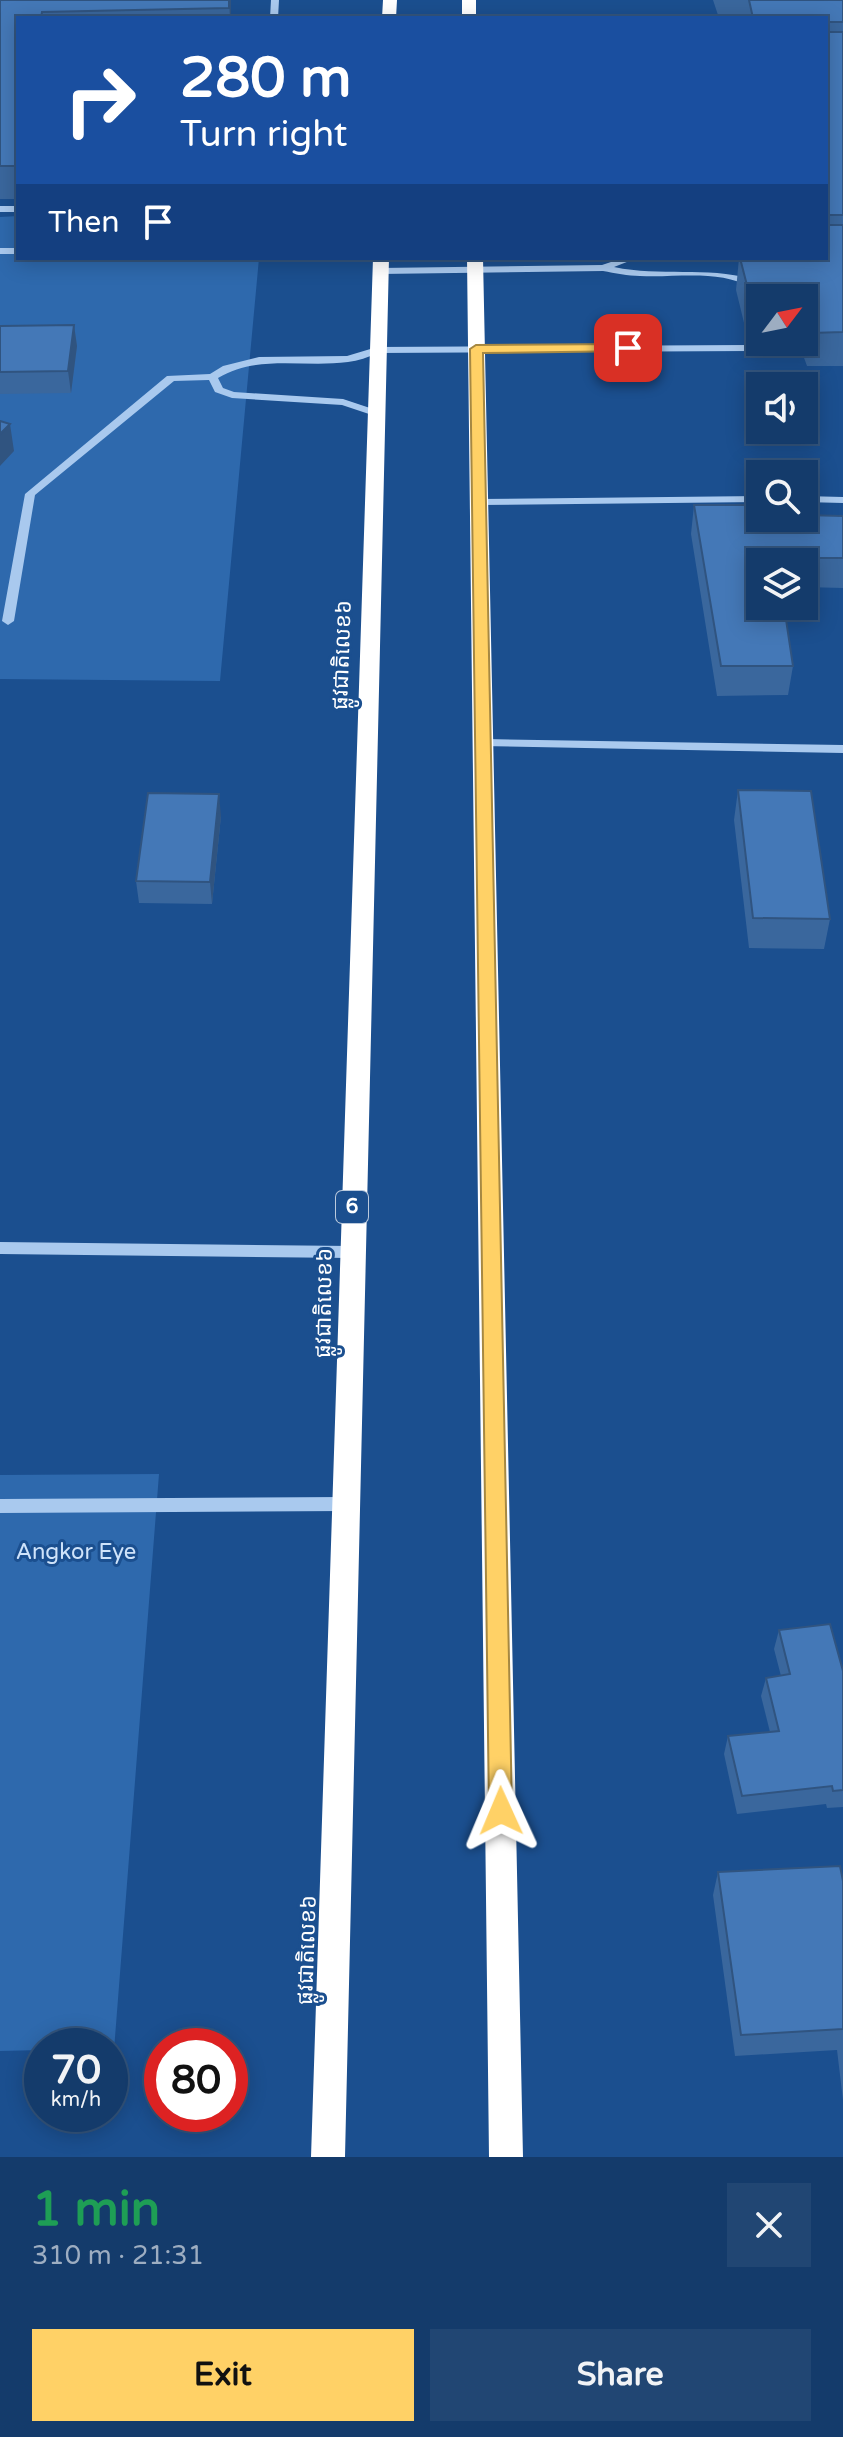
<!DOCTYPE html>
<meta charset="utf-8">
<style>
:root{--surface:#143b6b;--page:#214673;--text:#f1f3f6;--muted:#9dadc1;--line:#33557e;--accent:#ffd166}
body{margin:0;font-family:"Varela Round","Noto Sans Khmer",sans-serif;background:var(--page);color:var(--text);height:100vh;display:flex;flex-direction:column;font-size:30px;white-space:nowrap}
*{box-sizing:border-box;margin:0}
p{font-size:26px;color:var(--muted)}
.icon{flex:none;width:44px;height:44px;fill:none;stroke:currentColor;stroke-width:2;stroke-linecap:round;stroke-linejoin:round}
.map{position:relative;height:2157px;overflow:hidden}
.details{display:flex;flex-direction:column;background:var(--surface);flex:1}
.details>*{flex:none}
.banner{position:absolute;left:16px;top:16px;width:812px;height:244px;border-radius:0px;box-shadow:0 4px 20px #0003,0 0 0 2px var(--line);background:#1a4fa0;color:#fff;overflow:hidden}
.needle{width:52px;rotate:58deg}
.buttons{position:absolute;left:746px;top:284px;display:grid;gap:16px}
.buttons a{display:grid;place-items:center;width:72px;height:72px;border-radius:0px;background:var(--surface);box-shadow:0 4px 20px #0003,0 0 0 2px var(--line);font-size:40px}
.speed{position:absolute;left:24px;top:2028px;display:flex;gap:16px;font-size:40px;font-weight:700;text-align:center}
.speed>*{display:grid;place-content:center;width:104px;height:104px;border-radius:50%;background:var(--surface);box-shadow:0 4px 20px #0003,0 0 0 2px var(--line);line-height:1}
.speed small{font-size:20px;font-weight:400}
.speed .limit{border:12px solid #d22;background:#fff;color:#111}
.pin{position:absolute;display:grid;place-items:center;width:68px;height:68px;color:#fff;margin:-34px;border-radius:16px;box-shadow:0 4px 12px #0006}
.me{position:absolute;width:88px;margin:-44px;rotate:359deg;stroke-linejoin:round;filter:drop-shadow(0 0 6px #0008)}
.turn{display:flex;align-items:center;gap:28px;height:168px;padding:0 32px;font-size:36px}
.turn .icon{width:104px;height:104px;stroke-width:2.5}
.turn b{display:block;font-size:56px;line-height:68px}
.then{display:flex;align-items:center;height:76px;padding:0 32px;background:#0003;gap:16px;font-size:30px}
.round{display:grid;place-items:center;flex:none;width:84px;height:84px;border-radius:0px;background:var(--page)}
.headline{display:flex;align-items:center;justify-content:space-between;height:136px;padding:0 32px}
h1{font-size:48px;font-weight:800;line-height:60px;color:#1e9e55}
.action{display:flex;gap:16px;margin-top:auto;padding:16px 32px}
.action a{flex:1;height:92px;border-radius:0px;background:var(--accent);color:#111;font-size:32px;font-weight:800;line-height:92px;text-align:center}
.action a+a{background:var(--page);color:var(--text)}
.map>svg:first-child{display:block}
.green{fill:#2e69ad}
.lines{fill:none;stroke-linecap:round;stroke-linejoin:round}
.minor{fill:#a9c9ee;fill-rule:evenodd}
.highway{fill:#fff;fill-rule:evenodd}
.wall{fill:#3a679d}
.shaded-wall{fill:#305480}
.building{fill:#4478b7;stroke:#305480;stroke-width:2}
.route{fill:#ffd166;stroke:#a68842;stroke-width:2}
.labels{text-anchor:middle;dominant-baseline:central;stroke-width:6;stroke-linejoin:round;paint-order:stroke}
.shield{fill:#1b4f8f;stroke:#bbcadd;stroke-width:2}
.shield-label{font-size:20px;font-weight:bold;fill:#fff}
.street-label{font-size:22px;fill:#fff;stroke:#1b4f8f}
.park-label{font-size:22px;fill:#cfe3fa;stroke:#1b4f8f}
</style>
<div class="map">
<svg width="843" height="2157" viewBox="0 0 843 2157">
<rect width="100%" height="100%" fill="#1b4f8f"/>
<path class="green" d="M18,216v42h241l-39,423 -220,-2v-462z
M159,1474l-45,576h-4v-4h-68v4l-42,1v-576z"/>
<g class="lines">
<path class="minor" d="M271,0h8l-1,18h-8z
M0,206h18v6h-18z
M0,248h18v6h-18z
M623,258h14l-23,9c47,10 91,-1 138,12l4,6 -5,3c-30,-19 -75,-10 -111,-12 -12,0 -25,-3 -37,-5l-223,3 -5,-3 5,-3 222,-3z
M760,338v4l4,1 -14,8 -372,2c-10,4 -20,8 -30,9 -45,6 -90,-8 -130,16l5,10 11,4 109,7 36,12v4l-4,1 -33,-11 -110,-7 -17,-6 -6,-12 -35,1 -139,114 -21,126 -6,4 -6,-4 23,-127 142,-118 43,-2 13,-8 36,-9 88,-1 30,-9 371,-2z
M760,496v6l-281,3 -5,-3 5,-3z
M804,496l39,1v6l-39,-1z
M485,739l358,6v8l-362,-7 -2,-3 2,-3z
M0,1242l351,4 5,2 2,4 -2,4 -5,2 -351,-4z
M345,1497l6,2 2,5 -2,5 -6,2 -345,2v-14z"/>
<path class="highway" d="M383,0h14l-1,18h-14z
M462,0h14v18h-14z
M373,258h16l-44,1899h-34z
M467,258h16l40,1899h-34z"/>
</g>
<path class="wall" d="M0,0h231v18h-213v181h-18z
M713,0h130v366h-36l-4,-11h-28l-4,-13h33v-44h-44v33h-14l-10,-41 3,-32 15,3 1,-3h71v-240h-107z
M74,325l3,21 -6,47 -71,1v-68z
M694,505l66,13 83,-2v72l-39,-1v-25h-44l33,104 -5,29 -71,1 -26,-162z
M738,790l92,129 -6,30 -75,-1 -15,-128z
M221,816l-9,88 -73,-1 -3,-22z
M779,1630l64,41v136l-16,1 -1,-4 -89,10 -13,-60 4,-18 42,-4 -9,-36 5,-18 15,-2 -7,-27z
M718,1872l125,9v219l-6,-50 -102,6 -22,-161z"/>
<path class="shaded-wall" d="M229,0h2v18h-1z
M74,325l3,21 -6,47 -3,-22z
M10,424l4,27 -14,15v-32z
M219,794l2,22 -9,88 -2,-22z"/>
<path class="building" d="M0,0h229v8l-187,4 -1,6h-23v148h-18z
M749,0h94v22h-15v10h15v183h-14v10h14v107l-32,1 -3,-12h-4v-23l-54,-1 -10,-39h10l4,3 9,-3h63v-240h-73z
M74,325l-6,46 -68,1v-46z
M0,421l10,3 -10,10z
M694,505h66v13h44v-3l39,1v42h-58l1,4h-26v44h24l9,60h-72z
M738,790l73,1 19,128 -77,-1z
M148,793l71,1 -9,88 -74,-1z
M830,1624l13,47v119l-10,1 -1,-5 -90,10 -14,-60 51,-5 -13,-53 24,-4 -11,-44z
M840,1866l3,15v148l-102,6 -23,-163z"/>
<path class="route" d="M628,344l5,2v5l-150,2 29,1458 -3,8 -8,4 -8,-4 -4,-8 -19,-1462 6,-4z"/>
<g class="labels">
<rect class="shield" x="336" y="1191" width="32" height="32" rx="6"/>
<g class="shield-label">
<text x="352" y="1207">6</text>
</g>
<g class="street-label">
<text transform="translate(342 655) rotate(-88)">ផ្លូវជាតិលេខ៦</text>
<text transform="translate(324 1303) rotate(-89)">ផ្លូវជាតិលេខ៦</text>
<text transform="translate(307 1950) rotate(-88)">ផ្លូវជាតិលេខ៦</text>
</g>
<g class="park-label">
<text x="76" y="1552">Angkor Eye</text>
</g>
</g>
</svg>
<div class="buttons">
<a><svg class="needle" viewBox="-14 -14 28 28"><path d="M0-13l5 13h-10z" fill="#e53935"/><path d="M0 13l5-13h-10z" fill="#9dadc1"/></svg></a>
<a><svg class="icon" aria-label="sound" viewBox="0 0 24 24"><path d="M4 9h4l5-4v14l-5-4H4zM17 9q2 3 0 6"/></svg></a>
<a><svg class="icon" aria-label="search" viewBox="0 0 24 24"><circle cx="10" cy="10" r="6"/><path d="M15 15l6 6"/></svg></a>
<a><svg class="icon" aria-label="layers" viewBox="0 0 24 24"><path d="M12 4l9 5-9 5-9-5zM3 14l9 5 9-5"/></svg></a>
</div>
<div class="speed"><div>70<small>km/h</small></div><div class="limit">80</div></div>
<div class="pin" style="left:628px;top:348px;background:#d93025"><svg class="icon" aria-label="arrive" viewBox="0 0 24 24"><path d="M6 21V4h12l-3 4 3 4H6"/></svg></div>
<svg class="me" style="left:501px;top:1811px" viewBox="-20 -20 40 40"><path d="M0-17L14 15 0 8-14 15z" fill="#ffd166" stroke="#fff" stroke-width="4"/></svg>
<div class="banner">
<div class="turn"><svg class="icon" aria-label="right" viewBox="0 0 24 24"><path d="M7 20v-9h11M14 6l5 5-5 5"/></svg><div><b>280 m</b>Turn right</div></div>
<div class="then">Then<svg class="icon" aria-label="arrive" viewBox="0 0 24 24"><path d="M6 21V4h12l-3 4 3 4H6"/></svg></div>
</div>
</div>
<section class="details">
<div class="headline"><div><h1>1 min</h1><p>310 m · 21:31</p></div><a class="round"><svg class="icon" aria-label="close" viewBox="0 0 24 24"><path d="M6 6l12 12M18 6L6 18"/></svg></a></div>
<div class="action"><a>Exit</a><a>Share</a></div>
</section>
